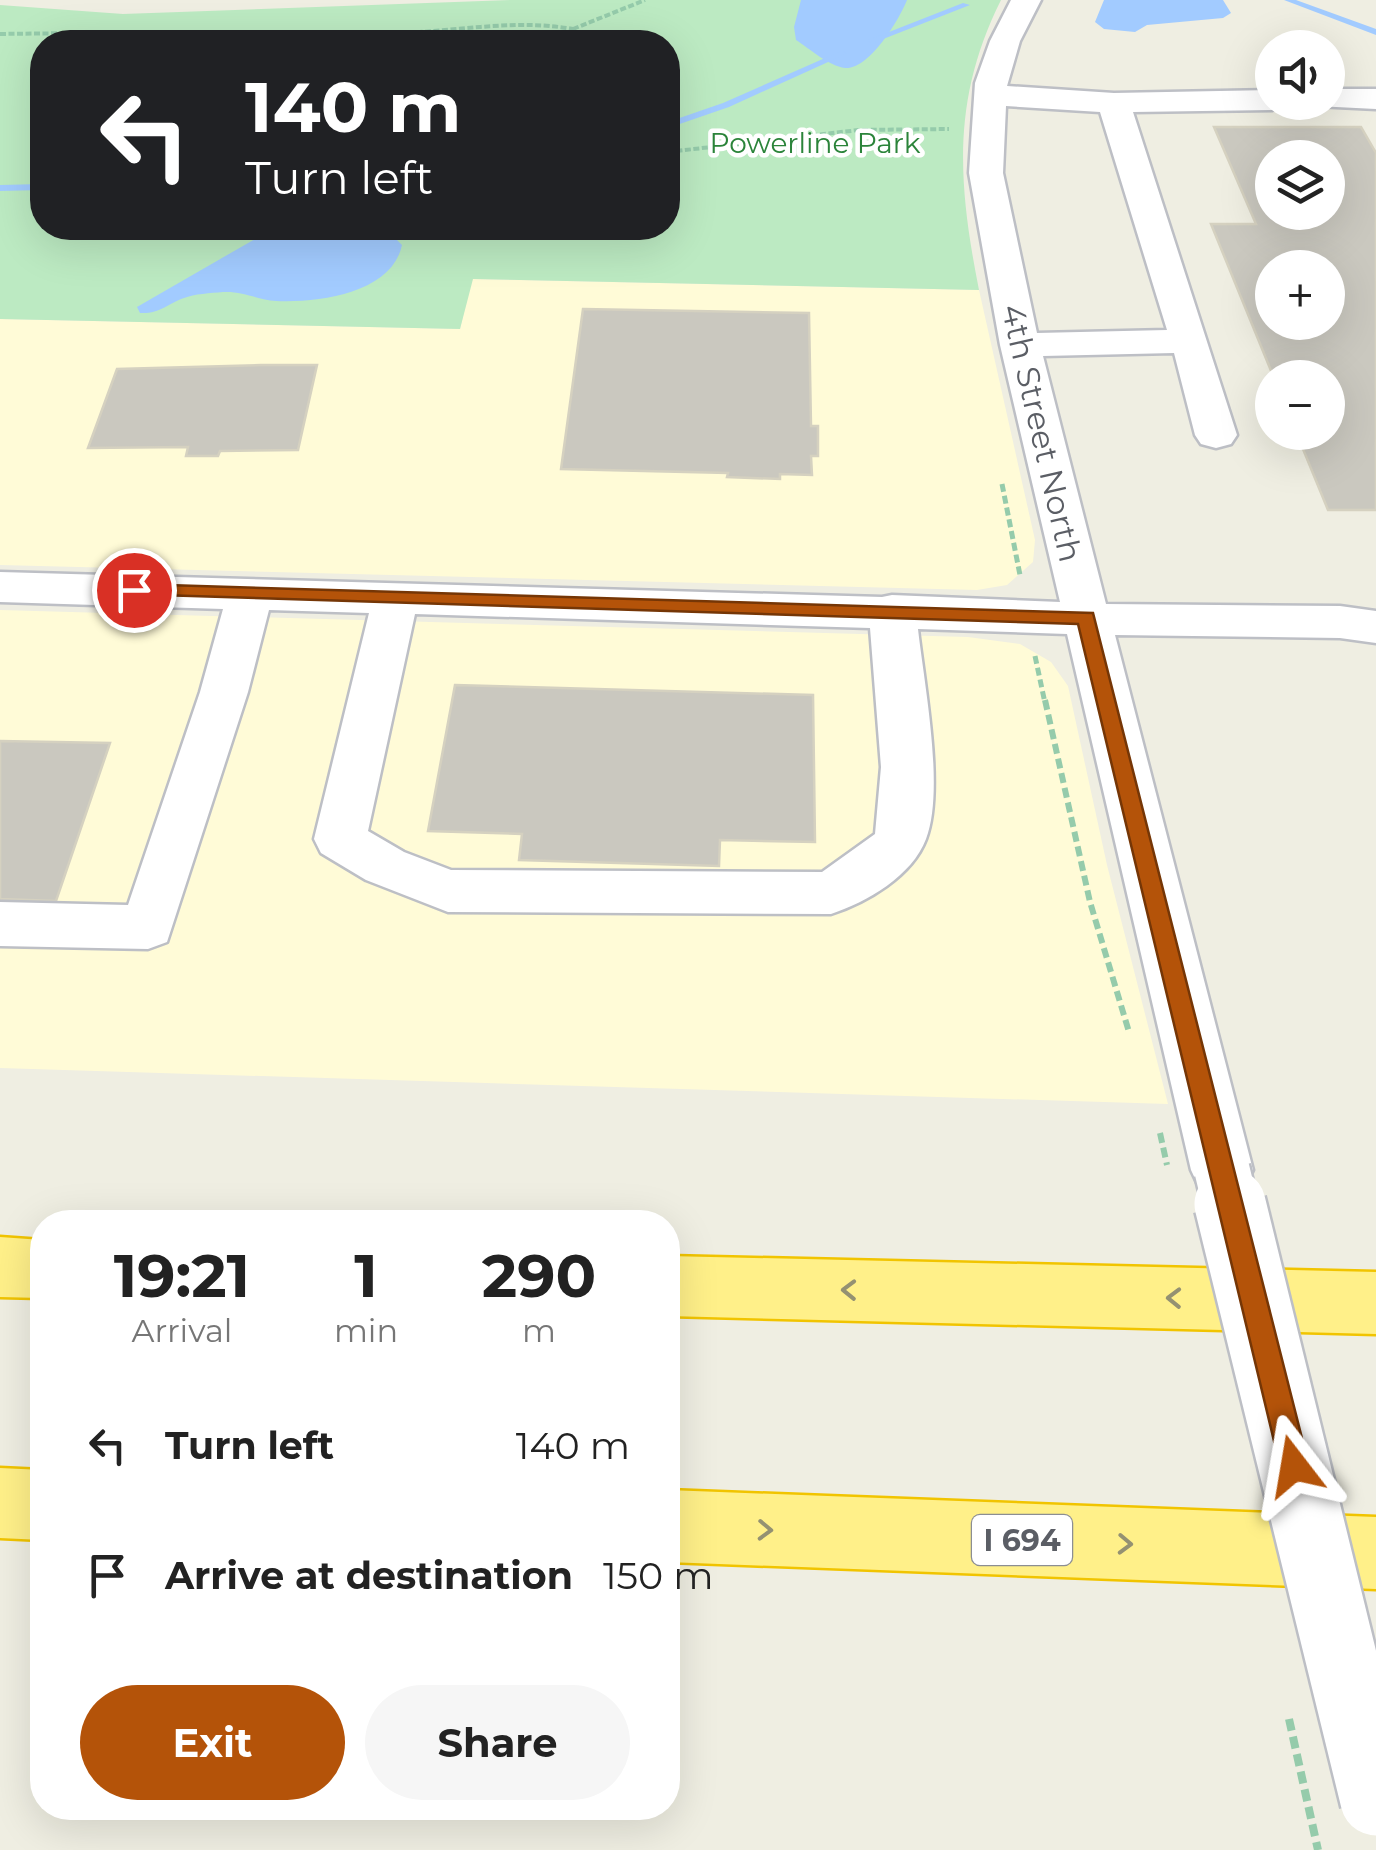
<!DOCTYPE html>
<meta charset="utf-8">
<style>
:root{--surface:#fff;--page:#f6f6f6;--text:#222;--muted:#767676;--accent:#b45309}
body{margin:0;font-family:Montserrat,sans-serif;background:var(--page);color:var(--text);height:100vh;display:flex;flex-direction:column;font-size:38px;white-space:nowrap}
*{box-sizing:border-box;margin:0}
p{font-size:32px;color:var(--muted)}
.icon{flex:none;width:55px;height:55px;fill:none;stroke:currentColor;stroke-width:2;stroke-linecap:round;stroke-linejoin:round}
.map{position:relative;flex:1;overflow:hidden}
.panel{position:absolute;left:30px;top:1210px;width:650px;height:610px;display:flex;flex-direction:column;background:var(--surface);border-radius:40px;box-shadow:0 10px 40px #0002}
.panel>*{flex:none}
.banner{position:absolute;left:30px;top:30px;width:650px;height:210px;border-radius:40px;box-shadow:0 10px 40px #0002;background:#202124;color:#fff;overflow:hidden}
.controls{position:absolute;left:1255px;top:30px;display:grid;gap:20px}
.controls a{display:grid;place-items:center;width:90px;height:90px;border-radius:50%;background:var(--surface);box-shadow:0 10px 40px #0002;font-size:50px}
.pin{position:absolute;display:grid;place-items:center;width:85px;height:85px;color:#fff;margin:-42px;border:5px solid #fff;border-radius:50%;box-shadow:0 2px 10px #0007}
.me{position:absolute;width:110px;margin:-55px;rotate:346deg;stroke-linejoin:round;filter:drop-shadow(0 0 8px #0008)}
.turn{display:flex;align-items:center;gap:35px;height:210px;padding:0 50px;font-size:45px}
.turn .icon{width:130px;height:130px;stroke-width:2.5}
.turn b{display:block;font-size:70px;line-height:85px}
.eta{display:flex;justify-content:space-evenly;align-items:center;height:170px;text-align:center}
.eta b{font-size:60px;font-weight:700;line-height:70px}
.action{display:flex;gap:20px;margin-top:auto;padding:20px 50px}
.action a{flex:1;height:115px;border-radius:60px;background:var(--accent);color:#fff;font-size:40px;font-weight:700;line-height:115px;text-align:center}
.action a+a{background:var(--page);color:var(--text)}
ul{padding:0;list-style:none}
li{display:flex;align-items:center;gap:30px;height:130px;padding:0 50px}
li div{flex:1}
li b{display:block;font-size:38px}
li em{font-style:normal}
.map>svg:first-child{display:block}
.commercial{fill:#fffbd7}
.green{fill:#bceac2;fill-rule:evenodd}
.water{fill:#a2cbff}
.lines{fill:none;stroke-linecap:round;stroke-linejoin:round}
.stream{fill:#a2cbff;fill-rule:evenodd}
.building{fill:#cac8bf;stroke:#d5d1c0;stroke-width:2.5;fill-rule:evenodd}
.minor-casing{stroke:#bdbfc5;stroke-width:5}
.highway-casing{stroke:#f1c400;stroke-width:5}
.path-far2{stroke:#95cbab;stroke-width:4;stroke-dasharray:6 2.5;stroke-linecap:butt}
.path-far1{stroke:#95cbab;stroke-width:5;stroke-dasharray:8 4;stroke-linecap:butt}
.path{stroke:#95cbab;stroke-width:6;stroke-dasharray:10 5;stroke-linecap:butt}
.minor{fill:#fff;fill-rule:evenodd}
.highway{fill:#fff089;fill-rule:evenodd}
.minor-bridge-far1-casing{stroke:#bdbfc5;stroke-width:60;stroke-linecap:butt}
.minor-bridge-casing{stroke:#bdbfc5;stroke-width:76;stroke-linecap:butt}
.path-bridge-far1{stroke:#95cbab;stroke-width:6;stroke-dasharray:10 5;stroke-linecap:butt}
.path-bridge{stroke:#95cbab;stroke-width:8;stroke-dasharray:12 6;stroke-linecap:butt}
.minor-bridge-far1{stroke:#fff;stroke-width:55}
.minor-bridge{stroke:#fff;stroke-width:71}
.oneway{stroke:#949172}
.route{fill:#b45309;stroke:#753606;stroke-width:2.5}
.labels{text-anchor:middle;dominant-baseline:central;stroke-width:9;stroke-linejoin:round;paint-order:stroke}
.far-park-label{font-size:28px;fill:#2b843a;stroke:#fff}
.shield{fill:#fff;stroke:#8c8e93;stroke-width:2.5}
.shield-label{font-size:30px;font-weight:bold;fill:#5b5e65}
.street-label{font-size:32px;fill:#5b5e65;stroke:#fff}
</style>
<div class="map">
<svg width="1376" height="1850" viewBox="0 0 1376 1850">
<rect width="100%" height="100%" fill="#efeee2"/>
<path class="commercial" d="M472,279l507,11 56,250 -2,22 -26,23 -30,5 -977,-25v-246l460,10z
M0,610l968,27 52,7 31,18 17,24 39,179 61,239 -1168,-36z"/>
<path class="green" d="M511,0h490c-50,100 -43,184 -22,290l-506,-11 -13,50 -460,-10v-314l123,9zM42,42h626v186h-626z"/>
<path class="water" d="M801,0h106c-8,20 -38,70 -62,68 -16,-2 -35,-19 -49,-28l-2,-13z
M1104,0h119l8,13 -8,5 -76,7 -12,7 -31,-3 -9,-7z
M274,228h102l13,4 13,13c-10,48 -83,58 -126,56 -18,-1 -32,-10 -53,-9 -12,1 -29,2 -39,6 -17,6 -24,16 -44,15l-3,-6z"/>
<g class="lines">
<path class="stream" d="M1284,0h12l80,29v6z
M963,3l7,2 -97,38 -7,-2z
M841,51l7,2 -119,54 -61,21v-6l55,-19z
M42,184v6l-42,1v-6z"/>
</g>
<path class="building" d="M1214,127h147l15,26v357h-48l-32,-78h32v-54h-54l-63,-154h45zM1272,158h56v54h-56zM1272,268h56v54h-56z
M583,309l226,4 2,113h7v30h-7l1,19 -32,-1v5l-53,-2 1,-4 -167,-4z
M261,365h56l-19,85 -78,1 -2,5h-32l2,-9 -100,1 29,-79z
M455,685l358,10 2,147 -95,-2 -1,26 -200,-6 3,-26 -94,-3z
M0,741l110,2 -54,158 -56,-2z"/>
<g class="lines">
<defs>
<path id="minor" d="M1011,0h30l-21,41 -13,45 107,7 158,-3v12h15l-15,8 -139,2 104,323 -6,9 -15,4 -15,-4 -6,-9 -21,-82 -131,3 63,248 234,2 36,5v32l-36,-5 -225,-3 138,535 -9,19 -22,8 -22,-8 -9,-19 -124,-536 -149,-5c6,54 27,161 8,210 -14,37 -59,63 -95,75l-383,-2 -82,-32 -45,-27 -7,-14 55,-226 -100,-3 -21,82 -81,250 -19,7 -148,-3v-44l128,3 72,-213 23,-83 -223,-7v-30l882,25 10,-2 168,7 -60,-257 -31,-172 6,-90 15,-42zM1006,106l94,6 67,218 -130,3 -34,-160zM415,614l455,14 11,139 -6,67 -53,38 -371,-2 -47,-18 -36,-21z
M1328,89h48v20l-60,-3 -2,-4h14z"/>
<path id="highway" d="M0,1237l42,3v58l-42,-1z
M668,1256l708,16v62l-708,-18z
M0,1468l42,2v70l-42,-2z
M668,1490l708,27v72l-708,-27z"/>
</defs>
<use href="#minor" class="minor-casing"/>
<use href="#highway" class="highway-casing"/>
<path class="path-far2" d="M573,29l72,-29
M0,34c130,-2 260,-1 390,-1 64,0 118,-15 183,-4l9,13
M668,152l191,-22 90,-1"/>
<path class="path-far1" d="M1002,484l18,91
M1035,656l10,47"/>
<path class="path" d="M1045,700l45,202 39,130"/>
<use href="#minor" class="minor"/>
<use href="#highway" class="highway"/>
<defs>
<path id="minor-bridge-far1" d="M1222,1170l9,37"/>
<path id="minor-bridge" d="M1230,1204l146,596"/>
</defs>
<use href="#minor-bridge-far1" class="minor-bridge-far1-casing"/>
<use href="#minor-bridge" class="minor-bridge-casing"/>
<path class="path-bridge-far1" d="M1160,1133l7,32"/>
<path class="path-bridge" d="M1289,1719l29,131"/>
<use href="#minor-bridge-far1" class="minor-bridge-far1"/>
<use href="#minor-bridge" class="minor-bridge"/>
</g>
<defs><path id="oneway-chevron" d="M-2-3.5L2.5 0L-2 3.5" fill="none" stroke-width="1.6" stroke-linecap="round" stroke-linejoin="round" transform="scale(2.5)"/></defs>
<g class="oneway">
<use href="#oneway-chevron" transform="translate(849 1290) rotate(-179)"/>
<use href="#oneway-chevron" transform="translate(1174 1298) rotate(-179)"/>
<use href="#oneway-chevron" transform="translate(765 1530) rotate(2)"/>
<use href="#oneway-chevron" transform="translate(1125 1544) rotate(2)"/>
</g>
<path class="route" d="M134,584l959,29 216,853 -4,10 -11,5 -10,-5 -4,-10 -202,-842 -951,-30v-8z"/>
<g class="labels">
<g class="far-park-label">
<text x="815" y="143">Powerline Park</text>
</g>
<rect class="shield" x="972" y="1515" width="100" height="50" rx="8"/>
<g class="shield-label">
<text x="1022" y="1540">I 694</text>
</g>
<g class="street-label">
<text transform="translate(1042 433) rotate(77)">4th Street North</text>
</g>
</g>
</svg>
<div class="controls">
<a><svg class="icon" aria-label="sound" viewBox="0 0 24 24"><path d="M4 9h4l5-4v14l-5-4H4zM17 9q2 3 0 6"/></svg></a>
<a><svg class="icon" aria-label="layers" viewBox="0 0 24 24"><path d="M12 4l9 5-9 5-9-5zM3 14l9 5 9-5"/></svg></a>
<a>+</a>
<a>−</a>
</div>
<div class="pin" style="left:134px;top:590px;background:#d93025"><svg class="icon" aria-label="arrive" viewBox="0 0 24 24"><path d="M6 21V4h12l-3 4 3 4H6"/></svg></div>
<svg class="me" style="left:1294px;top:1466px" viewBox="-20 -20 40 40"><path d="M0-17L14 15 0 8-14 15z" fill="#b45309" stroke="#fff" stroke-width="4"/></svg>
<div class="banner">
<div class="turn"><svg class="icon" aria-label="left" viewBox="0 0 24 24"><path d="M17 20v-9H6M10 6l-5 5 5 5"/></svg><div><b>140 m</b>Turn left</div></div>
</div>
<section class="panel">
<div class="eta">
<div><b>19:21</b><p>Arrival</p></div>
<div><b>1</b><p>min</p></div>
<div><b>290</b><p>m</p></div>
</div>
<ul>
<li><svg class="icon" aria-label="left" viewBox="0 0 24 24"><path d="M17 20v-9H6M10 6l-5 5 5 5"/></svg><div><b>Turn left</b></div><em>140 m</em></li>
<li><svg class="icon" aria-label="arrive" viewBox="0 0 24 24"><path d="M6 21V4h12l-3 4 3 4H6"/></svg><div><b>Arrive at destination</b></div><em>150 m</em></li>
</ul>
<div class="action"><a>Exit</a><a>Share</a></div>
</section>
</div>
